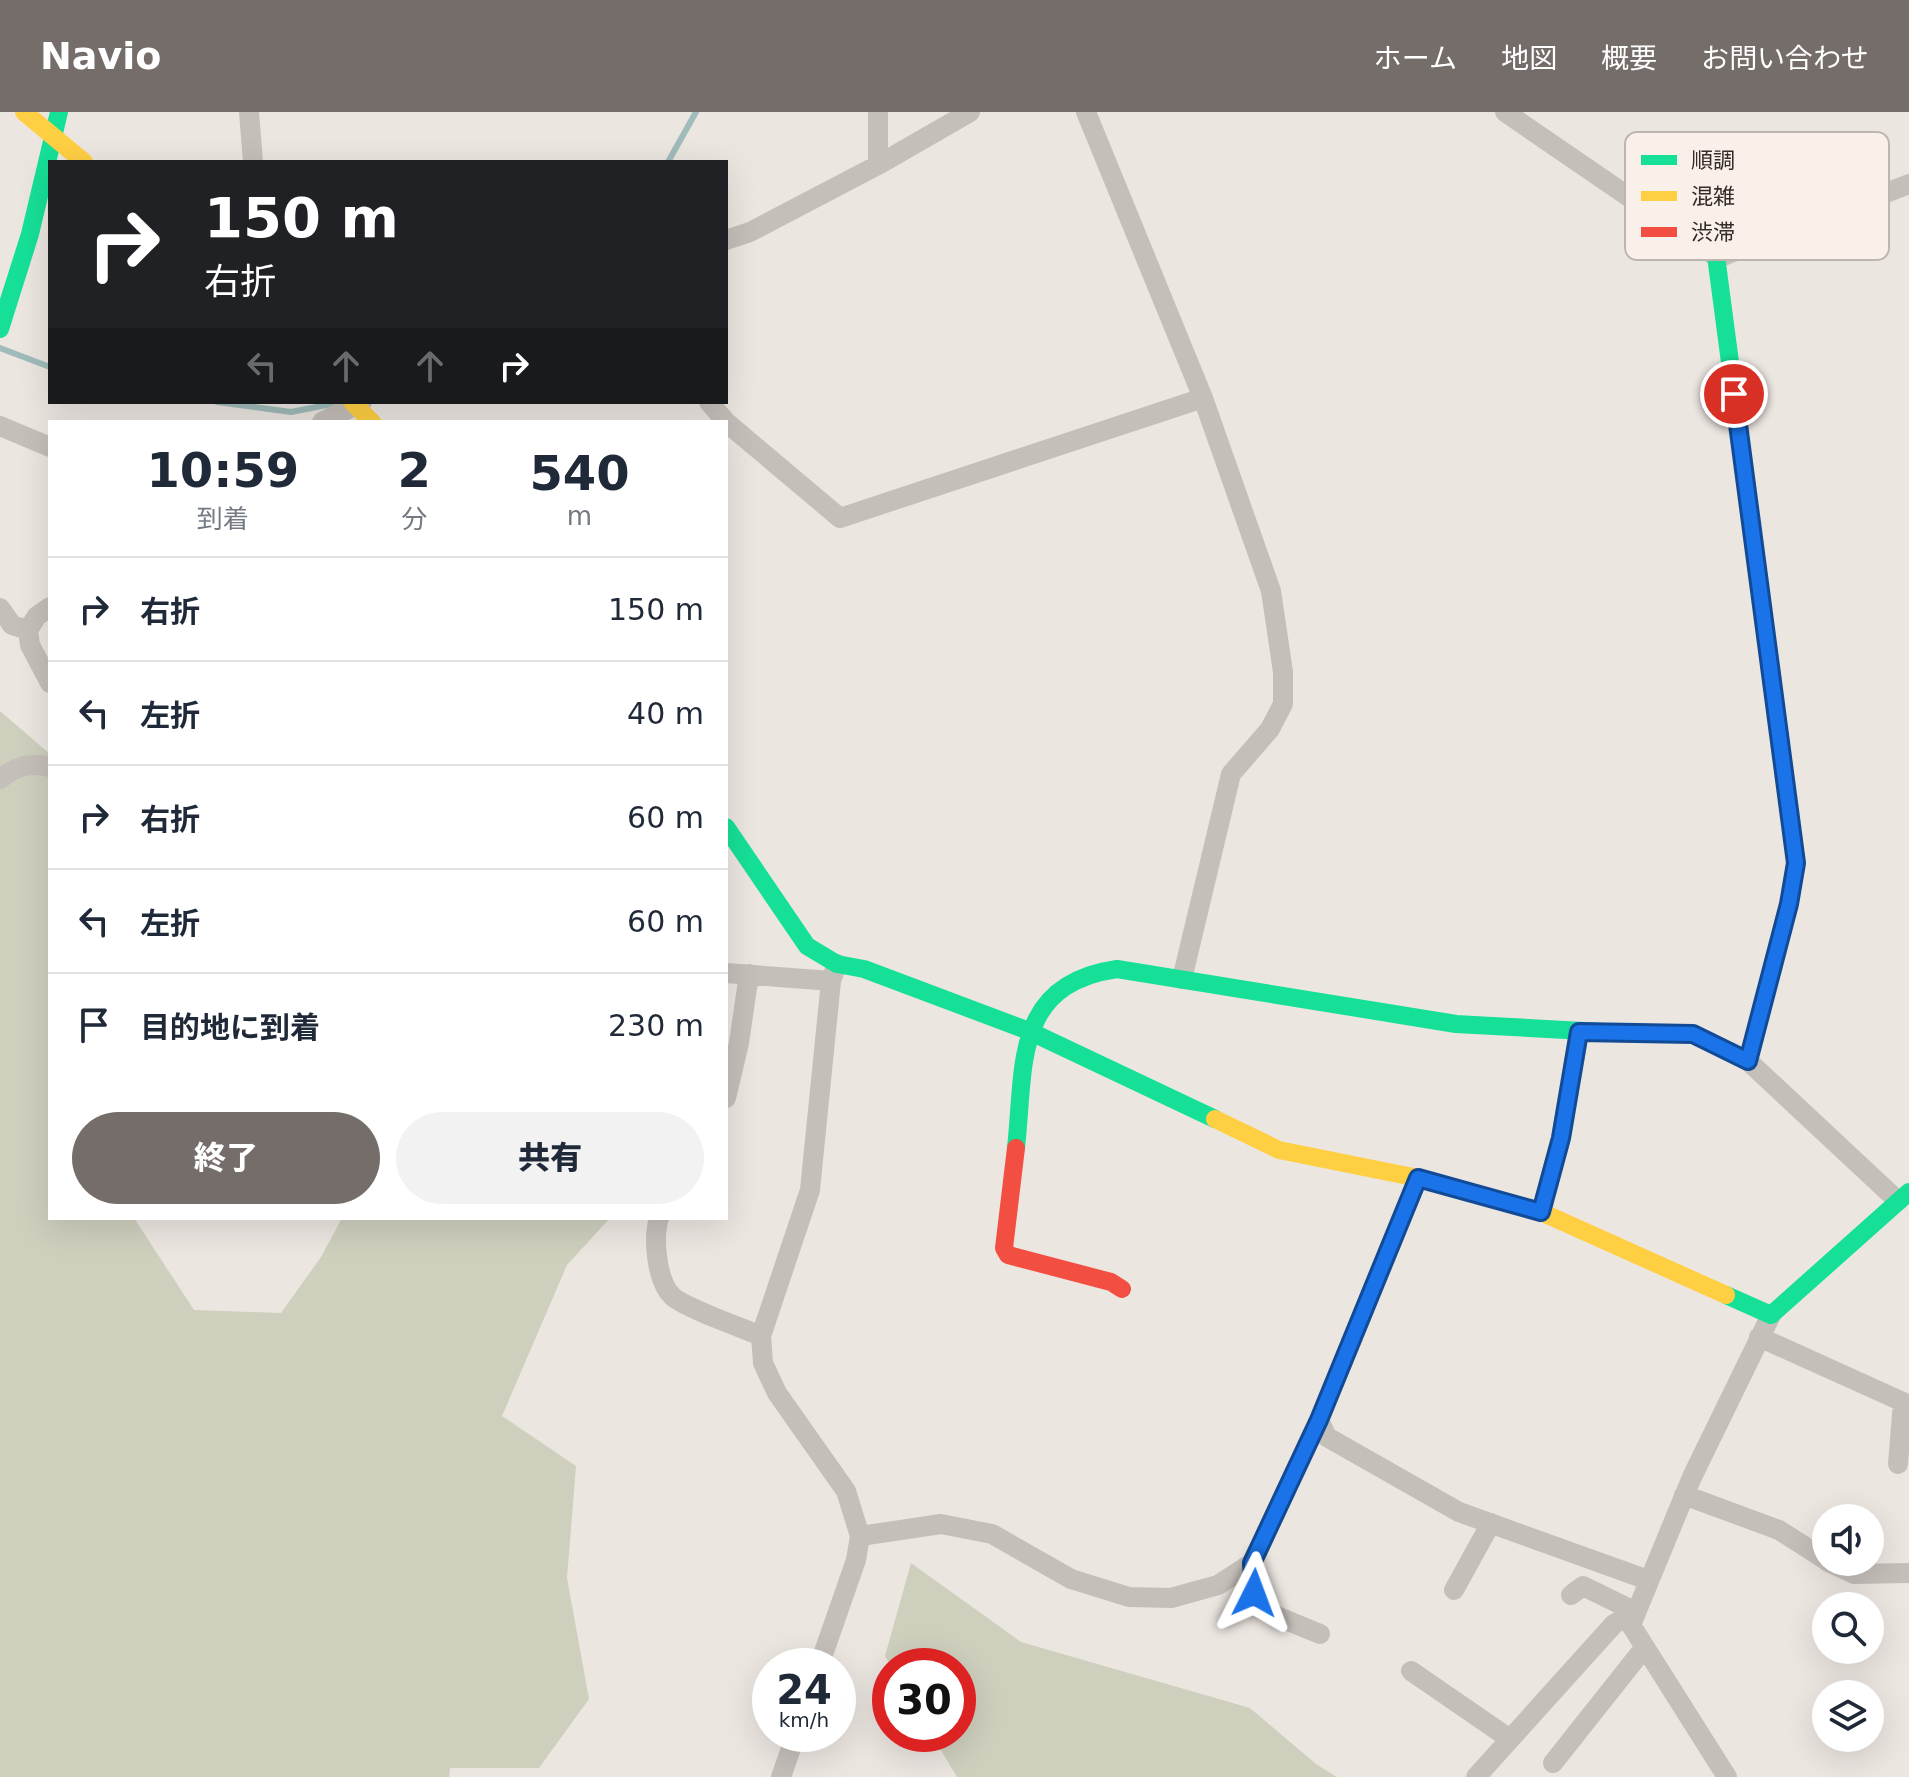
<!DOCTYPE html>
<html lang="ja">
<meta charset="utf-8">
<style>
:root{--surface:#fff;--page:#f2f2f3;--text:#1f2937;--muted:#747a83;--line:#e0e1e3;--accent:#756d69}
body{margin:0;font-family:"DejaVu Sans","Noto Sans JP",sans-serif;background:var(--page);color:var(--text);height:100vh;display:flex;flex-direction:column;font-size:30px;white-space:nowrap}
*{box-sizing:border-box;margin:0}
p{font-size:26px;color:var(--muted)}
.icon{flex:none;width:44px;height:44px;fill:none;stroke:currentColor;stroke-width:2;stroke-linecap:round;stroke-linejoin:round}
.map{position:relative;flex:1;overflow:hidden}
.details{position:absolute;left:48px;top:308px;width:680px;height:800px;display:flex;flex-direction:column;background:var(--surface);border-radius:0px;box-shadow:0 8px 32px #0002}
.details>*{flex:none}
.hud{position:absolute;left:48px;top:48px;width:680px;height:244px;border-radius:0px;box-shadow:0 8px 32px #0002;background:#202124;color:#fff;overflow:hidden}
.controls{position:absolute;left:1812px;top:1392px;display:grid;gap:16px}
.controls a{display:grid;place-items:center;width:72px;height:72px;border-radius:50%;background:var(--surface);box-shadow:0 8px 32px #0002;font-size:40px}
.speed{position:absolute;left:752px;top:1536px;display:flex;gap:16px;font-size:40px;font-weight:700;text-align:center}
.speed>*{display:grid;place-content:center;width:104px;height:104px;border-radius:50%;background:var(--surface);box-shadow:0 8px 32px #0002;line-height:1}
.speed small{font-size:20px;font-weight:400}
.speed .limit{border:12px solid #d22;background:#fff;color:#111}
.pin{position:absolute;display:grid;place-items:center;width:68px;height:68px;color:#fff;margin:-34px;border:4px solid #fff;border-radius:50%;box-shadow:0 2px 8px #0007}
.me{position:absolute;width:88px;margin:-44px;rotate:3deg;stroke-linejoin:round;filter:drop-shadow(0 0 6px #0008)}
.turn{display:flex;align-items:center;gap:28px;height:168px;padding:0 24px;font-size:36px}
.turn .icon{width:104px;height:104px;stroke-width:2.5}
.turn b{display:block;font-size:56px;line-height:68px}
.lanes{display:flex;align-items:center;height:76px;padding:0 24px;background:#0003;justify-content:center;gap:40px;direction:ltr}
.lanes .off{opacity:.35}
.eta{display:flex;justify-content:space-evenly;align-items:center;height:136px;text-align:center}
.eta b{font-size:48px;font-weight:800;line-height:56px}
.button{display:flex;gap:16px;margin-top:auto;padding:16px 24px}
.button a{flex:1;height:92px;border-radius:48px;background:var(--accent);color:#fff;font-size:32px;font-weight:800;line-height:92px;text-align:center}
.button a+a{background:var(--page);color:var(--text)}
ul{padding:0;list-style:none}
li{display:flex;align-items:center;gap:24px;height:104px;padding:0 24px;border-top:2px solid var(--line)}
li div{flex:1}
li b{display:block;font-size:30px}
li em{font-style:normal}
header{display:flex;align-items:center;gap:48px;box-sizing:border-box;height:112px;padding:0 40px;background:var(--accent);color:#fff}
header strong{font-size:38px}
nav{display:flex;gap:44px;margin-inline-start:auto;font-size:28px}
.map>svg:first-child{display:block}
.green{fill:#cecfbd}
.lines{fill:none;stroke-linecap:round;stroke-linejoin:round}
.stream{stroke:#a0bcba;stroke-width:6}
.street{stroke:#c5bfba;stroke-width:20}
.fast{stroke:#16e098;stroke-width:18}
.slow{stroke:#ffcf43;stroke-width:18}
.jam{stroke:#f24e42;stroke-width:18}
.route-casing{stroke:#114b97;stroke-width:20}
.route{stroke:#1a73e8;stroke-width:14}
.key{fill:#f8f0e9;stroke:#beb5af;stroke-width:2}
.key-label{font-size:22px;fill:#352c29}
</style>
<header>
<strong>Navio</strong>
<nav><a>ホーム</a><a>地図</a><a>概要</a><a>お問い合わせ</a></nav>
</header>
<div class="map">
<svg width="1909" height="1665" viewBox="0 0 1909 1665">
<rect width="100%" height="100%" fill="#ece6e1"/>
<path class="green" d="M0,599l50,43v464h84l60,92 87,3 40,-56 21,-39h268l-43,47 -65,151 74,50 -9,112 22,121 -50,69h-89l-1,9h-449z
M911,1451l110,79 229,66 66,56 21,13h-380l-26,-43h27v-68h-67l-6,-10z"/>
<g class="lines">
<path class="stream" d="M668,50l28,-50
M0,236l50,19
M217,290l74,10 41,-8"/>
<path class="street" d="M249,0l4,50
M878,0v53
M1505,0l213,146 191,-74
M726,128l24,-8 128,-67 92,-53
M709,290l17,20
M322,310l40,-20
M726,310l114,96 363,-120 -117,-286
M0,314l50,21
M50,495l-13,9 -9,14 2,15 20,38
M0,496l12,17 16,5
M0,667c16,-13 30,-17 50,-12
M726,861l105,8
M1182,867l49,-205 39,-45 13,-25v-32l-12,-81 -68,-193
M1748,949l150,140
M726,986l13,-55 10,-69
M1418,1066l-99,242 8,17 132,75 189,68
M1541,1100l20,-74 18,-106
M659,1106c-6,20 -3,63 14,79 15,12 67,30 88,39
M1759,1225l144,65 -5,62
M1684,1383l95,35 47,30
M860,1424l81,-12 51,10 79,45 58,18 42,1 47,-13 34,-22 67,-143
M1828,1450l26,12 55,-1
M1252,1451l2,30 8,17 58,24
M1454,1478l37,-67
M1571,1483l12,-9 53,26
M819,1554l37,-106 4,-24 -14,-45 -69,-98 -14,-30 -2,-27 49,-146 21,-209 6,-17
M1411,1559l99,68
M1553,1651l92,-116
M781,1665l15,-43
M1476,1665l138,-153 22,-12
M1727,1665l-96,-152 61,-148 79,-162"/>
<path class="fast" d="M1716,144l80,607 -5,30
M0,217l30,-95 29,-122
M726,715l81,119 30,18 27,5 165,62 186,88
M1016,1036c9,-83 -3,-164 101,-179l339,55 164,9
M1726,1183l45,20 138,-123"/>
<path class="slow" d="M24,0l60,50
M352,290l20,20
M1620,921l73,1 55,27 43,-168
M1215,1007l64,31 139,28 123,34 185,83"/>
<path class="jam" d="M1016,1036l-12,100 4,7 103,27 11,7"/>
</g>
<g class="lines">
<defs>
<path id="route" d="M1254,1481l-2,-30 67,-143 99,-242 123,34 20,-74 18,-106 114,2 55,27 41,-157 7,-41 -62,-469"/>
</defs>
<use href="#route" class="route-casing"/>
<use href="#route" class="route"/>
</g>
<rect x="1625" y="20" width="264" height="128" rx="12" class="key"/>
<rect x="1641" y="43" width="36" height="10" fill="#16e098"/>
<rect x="1641" y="79" width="36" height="10" fill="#ffcf43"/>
<rect x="1641" y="115" width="36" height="10" fill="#f24e42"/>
<g class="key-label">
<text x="1691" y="56">順調</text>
<text x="1691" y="92">混雑</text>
<text x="1691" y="128">渋滞</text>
</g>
</svg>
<div class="controls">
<a><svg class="icon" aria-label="sound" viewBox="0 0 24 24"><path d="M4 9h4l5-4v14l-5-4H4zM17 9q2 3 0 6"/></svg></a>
<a><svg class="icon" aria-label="search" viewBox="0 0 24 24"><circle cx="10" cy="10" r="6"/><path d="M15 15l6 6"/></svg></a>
<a><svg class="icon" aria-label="layers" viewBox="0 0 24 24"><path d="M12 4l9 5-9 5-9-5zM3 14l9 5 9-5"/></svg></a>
</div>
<div class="speed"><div>24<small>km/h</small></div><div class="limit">30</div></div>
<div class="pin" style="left:1734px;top:282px;background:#d93025"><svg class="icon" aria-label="arrive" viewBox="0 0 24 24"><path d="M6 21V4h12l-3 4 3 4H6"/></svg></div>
<svg class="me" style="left:1254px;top:1481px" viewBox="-20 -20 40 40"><path d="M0-17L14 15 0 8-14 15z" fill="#1a73e8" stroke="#fff" stroke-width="4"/></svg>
<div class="hud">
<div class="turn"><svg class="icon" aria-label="right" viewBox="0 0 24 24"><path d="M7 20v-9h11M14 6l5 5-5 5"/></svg><div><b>150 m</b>右折</div></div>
<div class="lanes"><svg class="icon off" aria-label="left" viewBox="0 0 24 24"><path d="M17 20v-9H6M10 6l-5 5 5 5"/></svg><svg class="icon off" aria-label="ahead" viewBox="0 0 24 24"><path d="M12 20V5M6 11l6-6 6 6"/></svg><svg class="icon off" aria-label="ahead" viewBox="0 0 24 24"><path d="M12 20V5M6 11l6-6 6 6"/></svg><svg class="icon" aria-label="right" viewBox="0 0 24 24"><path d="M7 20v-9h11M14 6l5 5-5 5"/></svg></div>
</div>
<section class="details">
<div class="eta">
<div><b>10:59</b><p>到着</p></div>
<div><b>2</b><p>分</p></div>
<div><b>540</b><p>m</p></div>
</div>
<ul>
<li><svg class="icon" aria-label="right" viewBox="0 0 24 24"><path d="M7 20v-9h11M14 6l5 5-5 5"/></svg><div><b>右折</b></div><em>150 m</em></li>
<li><svg class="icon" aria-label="left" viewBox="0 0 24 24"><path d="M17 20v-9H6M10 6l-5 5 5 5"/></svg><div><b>左折</b></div><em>40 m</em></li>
<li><svg class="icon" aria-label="right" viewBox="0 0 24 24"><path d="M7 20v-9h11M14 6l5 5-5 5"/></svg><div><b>右折</b></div><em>60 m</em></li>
<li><svg class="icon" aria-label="left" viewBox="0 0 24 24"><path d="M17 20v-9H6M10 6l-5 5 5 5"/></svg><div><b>左折</b></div><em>60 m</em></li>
<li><svg class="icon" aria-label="arrive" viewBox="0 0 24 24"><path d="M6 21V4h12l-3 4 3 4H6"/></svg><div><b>目的地に到着</b></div><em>230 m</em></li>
</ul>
<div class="button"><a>終了</a><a>共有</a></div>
</section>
</div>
